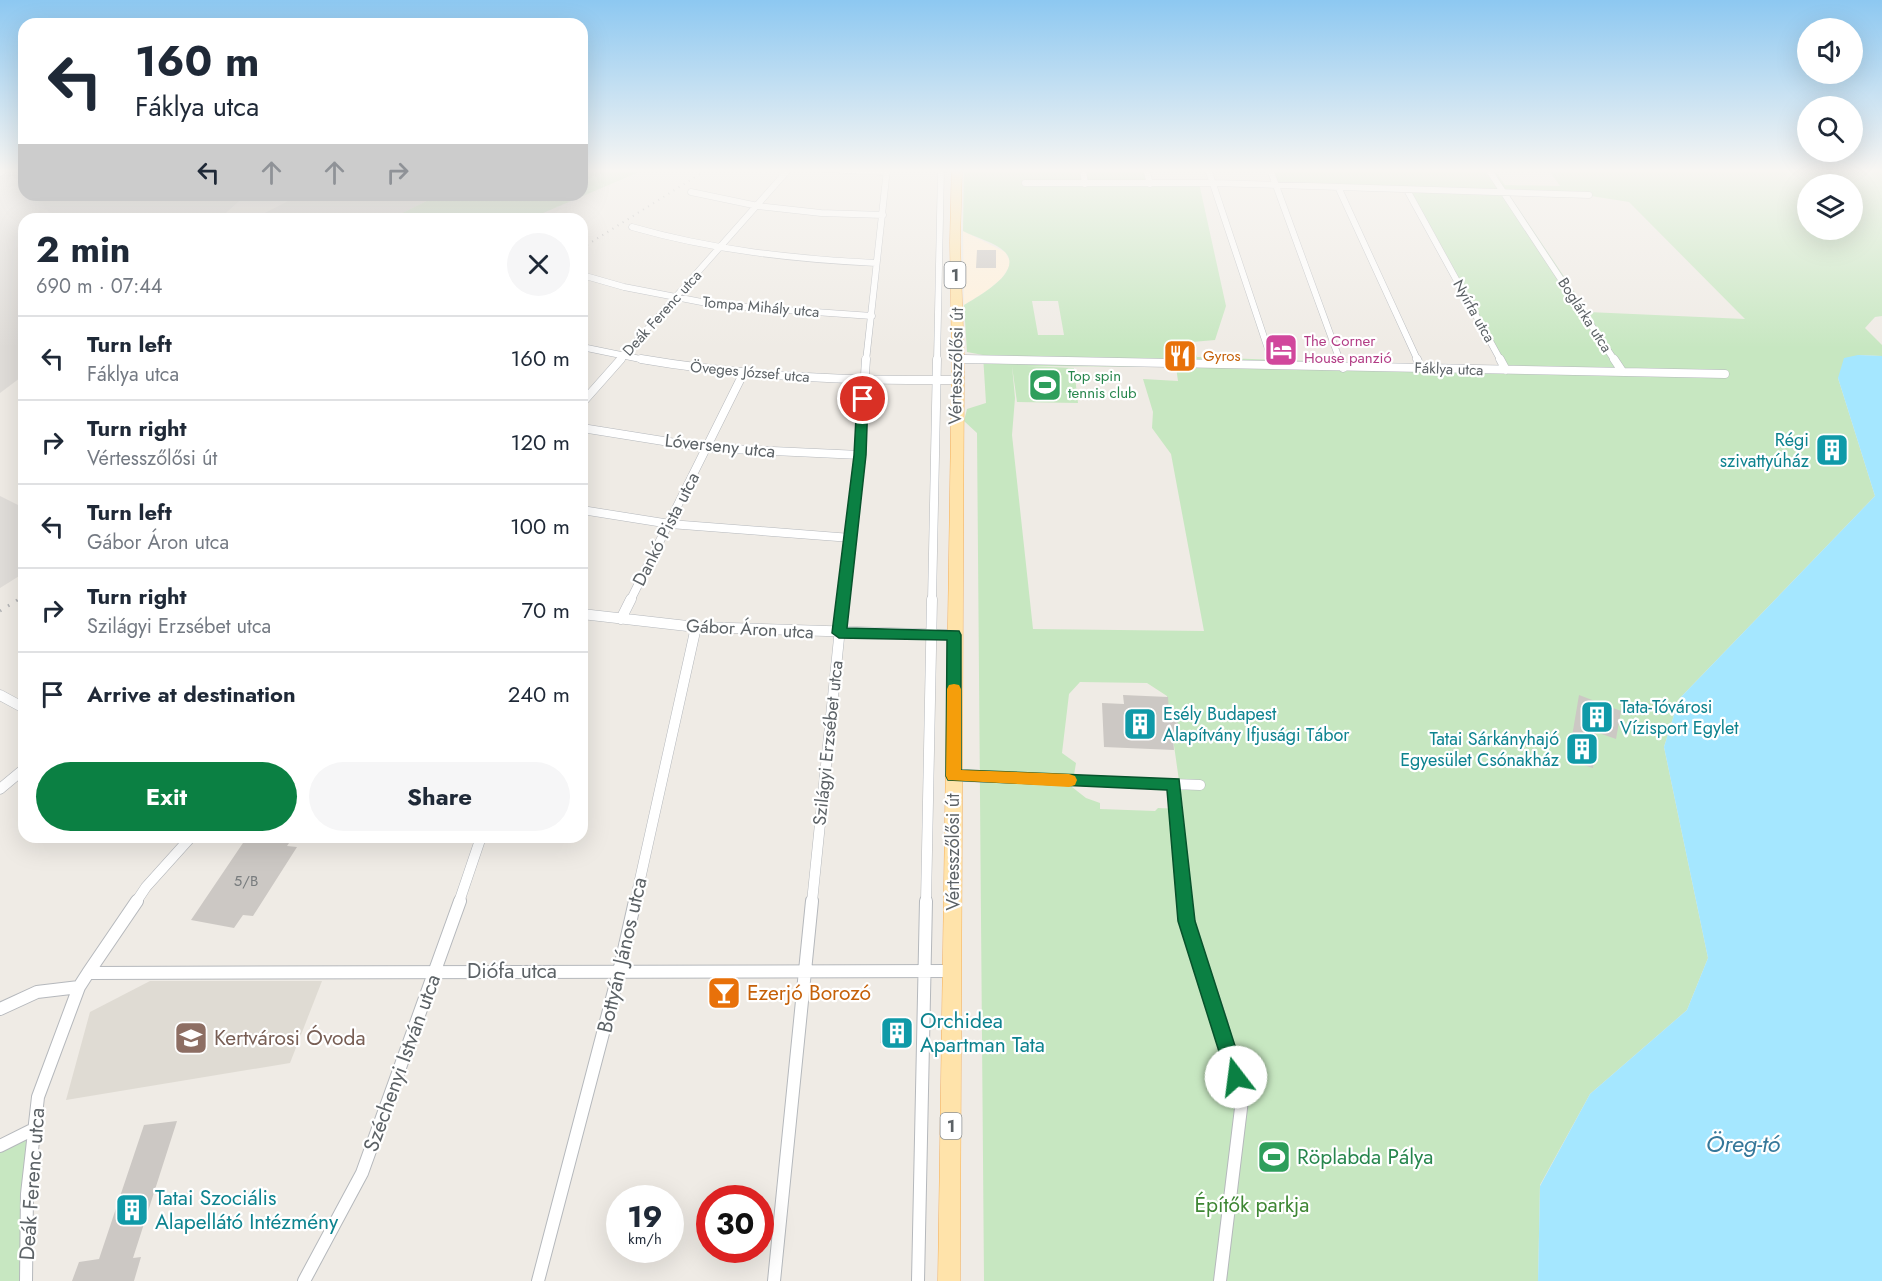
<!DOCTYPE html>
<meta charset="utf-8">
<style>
:root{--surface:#fff;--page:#f6f6f7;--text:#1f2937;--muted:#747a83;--line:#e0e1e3;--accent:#0b8043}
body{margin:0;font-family:Jost,sans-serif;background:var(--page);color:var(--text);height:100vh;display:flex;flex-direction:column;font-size:22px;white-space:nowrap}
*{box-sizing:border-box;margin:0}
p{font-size:20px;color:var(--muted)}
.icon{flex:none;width:33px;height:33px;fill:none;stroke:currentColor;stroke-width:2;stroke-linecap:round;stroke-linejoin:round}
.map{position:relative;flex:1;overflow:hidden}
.sheet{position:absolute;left:18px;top:213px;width:570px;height:630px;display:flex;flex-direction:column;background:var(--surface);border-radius:18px;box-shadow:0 6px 24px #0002}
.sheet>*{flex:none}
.top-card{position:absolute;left:18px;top:18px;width:570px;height:183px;border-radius:18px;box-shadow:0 6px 24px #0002;background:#fff;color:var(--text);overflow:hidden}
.buttons{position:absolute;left:1797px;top:18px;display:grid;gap:12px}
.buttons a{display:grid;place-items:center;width:66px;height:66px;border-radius:50%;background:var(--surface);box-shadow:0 6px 24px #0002;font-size:30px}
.speed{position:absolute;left:606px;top:1185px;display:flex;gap:12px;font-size:30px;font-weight:700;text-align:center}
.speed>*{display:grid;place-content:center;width:78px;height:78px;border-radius:50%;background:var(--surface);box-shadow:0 6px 24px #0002;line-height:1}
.speed small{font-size:15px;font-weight:400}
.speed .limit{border:9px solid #d22;background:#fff;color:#111}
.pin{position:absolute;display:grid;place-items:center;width:51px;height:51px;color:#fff;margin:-26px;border:3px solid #fff;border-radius:50%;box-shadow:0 2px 6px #0007}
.me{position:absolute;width:66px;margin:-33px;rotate:345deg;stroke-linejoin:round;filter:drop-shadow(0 0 4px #0008)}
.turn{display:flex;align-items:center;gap:21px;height:126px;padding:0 18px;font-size:27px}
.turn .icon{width:78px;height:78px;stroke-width:2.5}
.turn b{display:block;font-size:42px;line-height:51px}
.lanes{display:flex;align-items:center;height:57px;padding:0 18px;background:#0003;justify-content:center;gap:30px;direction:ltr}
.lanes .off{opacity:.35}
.round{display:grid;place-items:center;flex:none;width:63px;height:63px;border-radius:32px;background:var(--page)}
.headline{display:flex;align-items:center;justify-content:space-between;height:102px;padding:0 18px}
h1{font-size:36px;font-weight:700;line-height:45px}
.cta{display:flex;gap:12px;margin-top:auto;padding:12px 18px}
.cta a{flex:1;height:69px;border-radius:36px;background:var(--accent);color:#fff;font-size:24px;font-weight:700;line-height:69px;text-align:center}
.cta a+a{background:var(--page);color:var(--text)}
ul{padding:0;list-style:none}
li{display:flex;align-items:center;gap:18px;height:84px;padding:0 18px;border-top:2px solid var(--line)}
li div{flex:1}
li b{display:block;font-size:22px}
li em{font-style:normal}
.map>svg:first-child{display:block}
.commercial{fill:#fff0da}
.industrial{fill:#e0ddd9}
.education{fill:#dfdbd3}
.green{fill:#c7e7c1;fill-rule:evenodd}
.water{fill:#a5e7ff}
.building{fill:#ccc8c4}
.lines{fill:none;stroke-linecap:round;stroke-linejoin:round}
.street-far3-casing{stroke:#b5b8bc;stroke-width:7}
.street-far2-casing{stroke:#b5b8bc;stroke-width:9}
.street-far1-casing{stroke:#b5b8bc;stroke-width:11}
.street-casing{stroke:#b5b8bc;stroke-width:14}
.primary-casing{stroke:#f5ae58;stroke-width:1}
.street-far3{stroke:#fff;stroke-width:6}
.street-far2{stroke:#fff;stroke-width:8}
.street-far1{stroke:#fff;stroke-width:10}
.street{stroke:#fff;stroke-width:12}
.primary{fill:#ffe3aa;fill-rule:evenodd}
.rail-far1{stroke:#b3b4b5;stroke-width:2;stroke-dasharray:1 5;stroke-linecap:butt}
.rail{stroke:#b3b4b5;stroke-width:3;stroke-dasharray:1.5 8;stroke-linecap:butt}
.route{fill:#0b8043;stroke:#07532c;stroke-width:1.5}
.slow{fill:#f59e0b}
.labels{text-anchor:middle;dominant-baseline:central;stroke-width:4.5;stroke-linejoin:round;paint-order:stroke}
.far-street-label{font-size:15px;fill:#5c6266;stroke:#fff}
.far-hotel-label{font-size:15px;fill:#b23c85;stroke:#fff;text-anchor:start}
.far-food-label{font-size:15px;fill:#c56008;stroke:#fff;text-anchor:start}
.far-leisure-label{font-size:15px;fill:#27864d;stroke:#fff;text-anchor:start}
.number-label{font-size:15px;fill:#787c7e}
.shield{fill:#fff;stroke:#8d9194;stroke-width:1.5}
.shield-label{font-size:16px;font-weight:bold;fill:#5c6266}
.street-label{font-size:18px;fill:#5c6266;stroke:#fff}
.culture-label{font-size:18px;fill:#0d838f;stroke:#fff;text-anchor:end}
.near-street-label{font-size:21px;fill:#5c6266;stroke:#fff}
.near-food-label{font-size:21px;fill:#c56008;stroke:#fff;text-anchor:start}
.near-culture-label{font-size:21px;fill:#0d838f;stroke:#fff;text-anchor:start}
.near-education-label{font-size:21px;fill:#785e54;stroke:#fff;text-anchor:start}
.near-leisure-label{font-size:21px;fill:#27864d;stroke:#fff;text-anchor:start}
.near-park-label{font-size:21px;fill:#3d8633;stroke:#fff}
.near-water-label{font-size:24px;font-style:italic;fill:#36789a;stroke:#fff}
</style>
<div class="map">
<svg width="1882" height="1281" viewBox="0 0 1882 1281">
<rect width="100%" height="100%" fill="#efebe5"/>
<path class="commercial" d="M963,231l42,21 5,9 -1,6 -7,11 -14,12 -24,15z"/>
<path class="industrial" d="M0,169h24v26h222l-27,24h-195v156l-24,18z
M300,195h139l-49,24h-137z
M0,496l24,12v65l-24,15z"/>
<path class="education" d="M150,981h172l-32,82 -224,37 24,-88z"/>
<path class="green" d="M582,169h57v3l-110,47h-139l49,-24h143z
M964,169h180l3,13 52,1 27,123 -11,34 -23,2 5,15 310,11 -100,-178 -131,-6 -4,-15h222l11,16 55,1 -12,-17h334v147l-7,1 -10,11 17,17v11l-24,-1 -20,23 37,118 -196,203 -15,48 44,211 -21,52 -97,84 -50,91 -2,96h-554l-7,-848 -13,-12 3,-12 19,-6 -3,-48 -16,-3 -3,-47c13,-8 60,-33 41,-53 -10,-10 -29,-14 -42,-21zM1808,184h44v46h-44zM1510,196h81l38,6 116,117 -157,-7zM1032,301h26l6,34h-26zM1012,366l5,36 61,1 -4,-35 -48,-2 150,1 2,14 -35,-2 10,33 -1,16 19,26 33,177 -171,-2 -21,-194 3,-37zM1080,682l67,1 20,13 16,113 -25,-1 -3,3 -55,-2v-6l-14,-5 -14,-11 4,-24 -14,-10 7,-59z
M32,1130l-6,151h-26v-135z"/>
<path class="water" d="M1858,355l24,1v925h-344l2,-95 50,-92 97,-84 21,-52 -44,-211 15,-48 196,-203 -37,-118 6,-20z"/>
<path class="building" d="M977,250h19v18h-20z
M1272,345h16l4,11h-16z
M1123,695l45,2 1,15h7l4,25 -7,-1 1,14 -70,-3 -2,-44 22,1z
M1579,695l42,16 -5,28 -20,-7 -3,36 -25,-8z
M247,837h46l-6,9 10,1 -44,69 -10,-1 -9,13 -43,-8z
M881,1023h32v20h-33z
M177,1121l-44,137 8,-1 -7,24h-62l7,-19 20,-3 45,-134z"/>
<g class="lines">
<defs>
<path id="street-far3" d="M825,169l62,3
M1083,169l2,15
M1146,169l4,15
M1208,169l64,192
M1270,169l70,192
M1488,169l127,192
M0,173l6,-4
M1025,183h189l375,12
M1339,189l79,172
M1407,190l94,171
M691,192l67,14 63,7 62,2
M632,227c80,23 161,32 244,36
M582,275l42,12 93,18 155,11
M582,347l68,14
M958,359l82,2
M619,361l170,-192
M866,361l21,-192
M937,361l4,-192"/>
<path id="street-far2" d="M641,359c104,18 209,22 315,21
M964,359l761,15
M1271,359l2,6
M1340,359l3,9
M1417,359l4,9
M1500,359l6,11
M1614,359l8,12
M582,403l39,-44
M582,428l125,20 153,7
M582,510l88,14 181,14
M630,601l113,-227
M843,601l17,-146 6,-96
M932,601l5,-242"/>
<path id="street-far1" d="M582,614l114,13 258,8
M621,619l10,-20
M0,695l24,13
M954,776l246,9
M1174,784l11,118
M0,789l24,-20
M136,902l10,-15 45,-50
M459,902l22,-65
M635,902l61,-275
M812,902l31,-303
M926,902l6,-303"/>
<path id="street" d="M1185,901l2,20 34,101 21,78 -22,181
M88,973l49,-72
M0,1009l37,-17 42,-5
M0,1146l32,-16
M26,1281l1,-87 11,-97 41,-110 9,-14 864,-2
M304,1281l58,-108 98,-272
M538,1281l81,-309 16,-71
M774,1281l38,-380
M918,1281l8,-380"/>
<path id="primary" d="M952,169h10l-2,73 4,117 -4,922h-22l14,-922 -2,-117z"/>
</defs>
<use href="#street-far3" class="street-far3-casing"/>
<use href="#street-far2" class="street-far2-casing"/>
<use href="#street-far1" class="street-far1-casing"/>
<use href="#street" class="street-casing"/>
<use href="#primary" class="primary-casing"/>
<use href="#street-far3" class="street-far3"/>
<use href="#street-far2" class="street-far2"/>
<use href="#street-far1" class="street-far1"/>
<use href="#street" class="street"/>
<use href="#primary" class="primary"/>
<path class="rail-far1" d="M582,248l126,-79
M17,601l7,-5"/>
<path class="rail" d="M0,611l19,-12"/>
</g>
<linearGradient id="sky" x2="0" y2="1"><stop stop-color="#8dc8f1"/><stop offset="0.49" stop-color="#f8f6f3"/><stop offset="1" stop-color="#f8f6f3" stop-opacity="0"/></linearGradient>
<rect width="1882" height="348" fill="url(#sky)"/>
<path class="route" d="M863,395l5,4 -2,56 -19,173 112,3 2,4v135l218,9 16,142 50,156 -2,7 -7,3 -6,-3 -3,-7 -49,-156 -11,-131 -219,-10 -2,-4 1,-136 -108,-2 -7,-5 22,-178 3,-56z"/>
<path class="slow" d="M954,684l5,1 2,4v81l108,4 6,2 2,4 -2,5 -6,2 -121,-7 -2,-4 1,-87 2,-4z"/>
<defs>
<symbol id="hotel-square" viewBox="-11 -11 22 22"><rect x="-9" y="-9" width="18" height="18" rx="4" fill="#d1479c" stroke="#fff"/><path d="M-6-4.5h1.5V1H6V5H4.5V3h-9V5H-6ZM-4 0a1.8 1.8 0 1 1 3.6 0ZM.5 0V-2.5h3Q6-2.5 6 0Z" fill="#fff"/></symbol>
<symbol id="restaurant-square" viewBox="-11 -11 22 22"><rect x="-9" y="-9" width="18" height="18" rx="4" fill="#e8710a" stroke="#fff"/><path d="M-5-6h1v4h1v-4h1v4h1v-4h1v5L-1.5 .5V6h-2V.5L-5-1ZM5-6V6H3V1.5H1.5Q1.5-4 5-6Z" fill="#fff"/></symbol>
<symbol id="stadium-square" viewBox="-11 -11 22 22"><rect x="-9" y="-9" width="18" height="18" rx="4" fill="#2e9e5b" stroke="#fff"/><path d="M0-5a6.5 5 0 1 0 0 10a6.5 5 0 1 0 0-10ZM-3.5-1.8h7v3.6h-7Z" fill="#fff"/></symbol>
<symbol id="building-square" viewBox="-11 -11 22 22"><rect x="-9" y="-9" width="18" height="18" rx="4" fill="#0f9aa8" stroke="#fff"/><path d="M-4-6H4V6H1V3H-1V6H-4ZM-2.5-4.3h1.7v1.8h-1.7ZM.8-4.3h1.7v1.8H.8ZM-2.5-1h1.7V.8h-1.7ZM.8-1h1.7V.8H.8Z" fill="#fff"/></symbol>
<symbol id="bar-square" viewBox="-11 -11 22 22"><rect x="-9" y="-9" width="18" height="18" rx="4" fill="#e8710a" stroke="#fff"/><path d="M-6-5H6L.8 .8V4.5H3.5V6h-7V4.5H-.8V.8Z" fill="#fff"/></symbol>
<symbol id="school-square" viewBox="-11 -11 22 22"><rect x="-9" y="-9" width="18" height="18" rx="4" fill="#8d6e63" stroke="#fff"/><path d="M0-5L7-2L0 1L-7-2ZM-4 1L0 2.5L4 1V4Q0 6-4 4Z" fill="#fff"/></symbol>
</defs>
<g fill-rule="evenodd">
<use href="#hotel-square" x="1262" y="331" width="38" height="38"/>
<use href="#restaurant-square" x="1161" y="337" width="38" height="38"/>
<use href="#stadium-square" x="1026" y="366" width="38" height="38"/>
<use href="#building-square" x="1813" y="431" width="38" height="38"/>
<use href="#building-square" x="1578" y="698" width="38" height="38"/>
<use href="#building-square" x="1121" y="705" width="38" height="38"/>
<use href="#building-square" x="1563" y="730" width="38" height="38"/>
<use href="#bar-square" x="705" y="974" width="38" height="38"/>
<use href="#building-square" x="878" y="1014" width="38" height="38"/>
<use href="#school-square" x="172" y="1019" width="38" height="38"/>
<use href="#stadium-square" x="1255" y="1138" width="38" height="38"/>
<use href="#building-square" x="113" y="1191" width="38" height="38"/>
</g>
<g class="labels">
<g class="far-street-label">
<text transform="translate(761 307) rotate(5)">Tompa Mihály utca</text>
<text transform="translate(1474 311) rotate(61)">Nyírfa utca</text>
<text transform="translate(662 313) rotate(-48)">Deák Ferenc utca</text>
<text transform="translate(1585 315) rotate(57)">Boglárka utca</text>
<text transform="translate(1449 369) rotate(2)">Fáklya utca</text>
<text transform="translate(750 372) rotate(5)">Öveges József utca</text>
</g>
<g class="far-hotel-label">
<text x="1304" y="341">The Corner<tspan x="1304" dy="17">House panzió</tspan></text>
</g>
<g class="far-food-label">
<text x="1203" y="356">Gyros</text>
</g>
<g class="far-leisure-label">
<text x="1068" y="376">Top spin<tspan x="1068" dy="17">tennis club</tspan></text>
</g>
<g class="number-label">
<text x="246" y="881">5/B</text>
</g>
<g class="shield">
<rect x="944.5" y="262" width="21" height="26" rx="4.5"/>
<rect x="940.5" y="1113" width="21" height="26" rx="4.5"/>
</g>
<g class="shield-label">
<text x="955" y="275">1</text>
<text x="951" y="1126">1</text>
</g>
<g class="street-label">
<text transform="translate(956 366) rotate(-89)">Vértesszőlősi út</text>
<text transform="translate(720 446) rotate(6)">Lóverseny utca</text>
<text transform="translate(666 529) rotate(-63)">Dankó Pista utca</text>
<text transform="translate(750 629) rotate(3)">Gábor Áron utca</text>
<text transform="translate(828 743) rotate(-84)">Szilágyi Erzsébet utca</text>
<text transform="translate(953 852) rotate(-90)">Vértesszőlősi út</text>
</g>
<g class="culture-label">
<text x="1809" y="440">Régi<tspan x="1809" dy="21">szivattyúház</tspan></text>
<text x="1620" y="707" text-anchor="start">Tata-Tóvárosi<tspan x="1620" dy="21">Vízisport Egylet</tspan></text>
<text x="1163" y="714" text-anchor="start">Esély Budapest<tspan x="1163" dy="21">Alapítvány Ifjusági Tábor</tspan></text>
<text x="1559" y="739">Tatai Sárkányhajó<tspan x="1559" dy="21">Egyesület Csónakház</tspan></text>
</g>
<g class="near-street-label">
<text transform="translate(622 955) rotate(-77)">Bottyán János utca</text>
<text x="512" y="971">Diófa utca</text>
<text transform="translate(402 1063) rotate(-70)">Széchenyi István utca</text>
<text transform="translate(32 1184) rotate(-86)">Deák Ferenc utca</text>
</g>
<g class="near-food-label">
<text x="747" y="993">Ezerjó Borozó</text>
</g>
<g class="near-culture-label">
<text x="920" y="1021">Orchidea<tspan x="920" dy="24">Apartman Tata</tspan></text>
<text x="155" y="1198">Tatai Szociális<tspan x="155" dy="24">Alapellátó Intézmény</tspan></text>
</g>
<g class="near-education-label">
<text x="214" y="1038">Kertvárosi Óvoda</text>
</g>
<g class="near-leisure-label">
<text x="1297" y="1157">Röplabda Pálya</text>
</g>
<g class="near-park-label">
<text x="1252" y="1205">Építők parkja</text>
</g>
<g class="near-water-label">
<text x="1743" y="1143">Öreg-tó</text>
</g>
</g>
</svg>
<div class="buttons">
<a><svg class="icon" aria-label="sound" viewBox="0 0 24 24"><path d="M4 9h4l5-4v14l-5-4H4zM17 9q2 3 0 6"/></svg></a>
<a><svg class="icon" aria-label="search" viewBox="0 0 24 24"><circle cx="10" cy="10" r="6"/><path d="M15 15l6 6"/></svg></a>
<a><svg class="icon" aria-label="layers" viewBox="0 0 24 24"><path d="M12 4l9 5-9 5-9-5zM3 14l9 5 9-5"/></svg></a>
</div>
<div class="speed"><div>19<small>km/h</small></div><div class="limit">30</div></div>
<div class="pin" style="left:863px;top:399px;background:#d93025"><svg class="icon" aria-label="arrive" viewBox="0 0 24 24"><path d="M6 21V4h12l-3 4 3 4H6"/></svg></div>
<svg class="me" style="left:1236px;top:1077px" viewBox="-20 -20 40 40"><circle r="19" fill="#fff"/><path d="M0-13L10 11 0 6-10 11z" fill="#0b8043"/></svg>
<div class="top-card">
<div class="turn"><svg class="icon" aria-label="left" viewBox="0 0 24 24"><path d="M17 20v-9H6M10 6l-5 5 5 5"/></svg><div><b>160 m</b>Fáklya utca</div></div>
<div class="lanes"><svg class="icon" aria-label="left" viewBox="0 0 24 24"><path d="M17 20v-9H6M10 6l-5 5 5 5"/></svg><svg class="icon off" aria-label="ahead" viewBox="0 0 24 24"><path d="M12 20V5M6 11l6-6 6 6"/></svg><svg class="icon off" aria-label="ahead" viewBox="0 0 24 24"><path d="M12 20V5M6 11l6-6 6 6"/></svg><svg class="icon off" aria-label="right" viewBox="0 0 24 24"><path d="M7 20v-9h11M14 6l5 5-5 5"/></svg></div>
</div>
<section class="sheet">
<div class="headline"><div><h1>2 min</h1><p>690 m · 07:44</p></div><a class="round"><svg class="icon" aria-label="close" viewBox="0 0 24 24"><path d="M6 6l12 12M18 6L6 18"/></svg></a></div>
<ul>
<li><svg class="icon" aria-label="left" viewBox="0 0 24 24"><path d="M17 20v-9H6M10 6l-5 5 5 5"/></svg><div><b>Turn left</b><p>Fáklya utca</p></div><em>160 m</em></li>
<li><svg class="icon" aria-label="right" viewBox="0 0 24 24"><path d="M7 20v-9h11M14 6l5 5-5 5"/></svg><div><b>Turn right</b><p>Vértesszőlősi út</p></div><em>120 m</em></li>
<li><svg class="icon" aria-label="left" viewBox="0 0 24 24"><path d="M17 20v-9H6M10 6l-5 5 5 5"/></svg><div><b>Turn left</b><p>Gábor Áron utca</p></div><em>100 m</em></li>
<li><svg class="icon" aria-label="right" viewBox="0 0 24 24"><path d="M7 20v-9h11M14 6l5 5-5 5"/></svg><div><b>Turn right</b><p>Szilágyi Erzsébet utca</p></div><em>70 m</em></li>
<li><svg class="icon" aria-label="arrive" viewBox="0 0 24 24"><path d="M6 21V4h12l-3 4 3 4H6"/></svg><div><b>Arrive at destination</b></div><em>240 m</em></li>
</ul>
<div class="cta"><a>Exit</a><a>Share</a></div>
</section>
</div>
